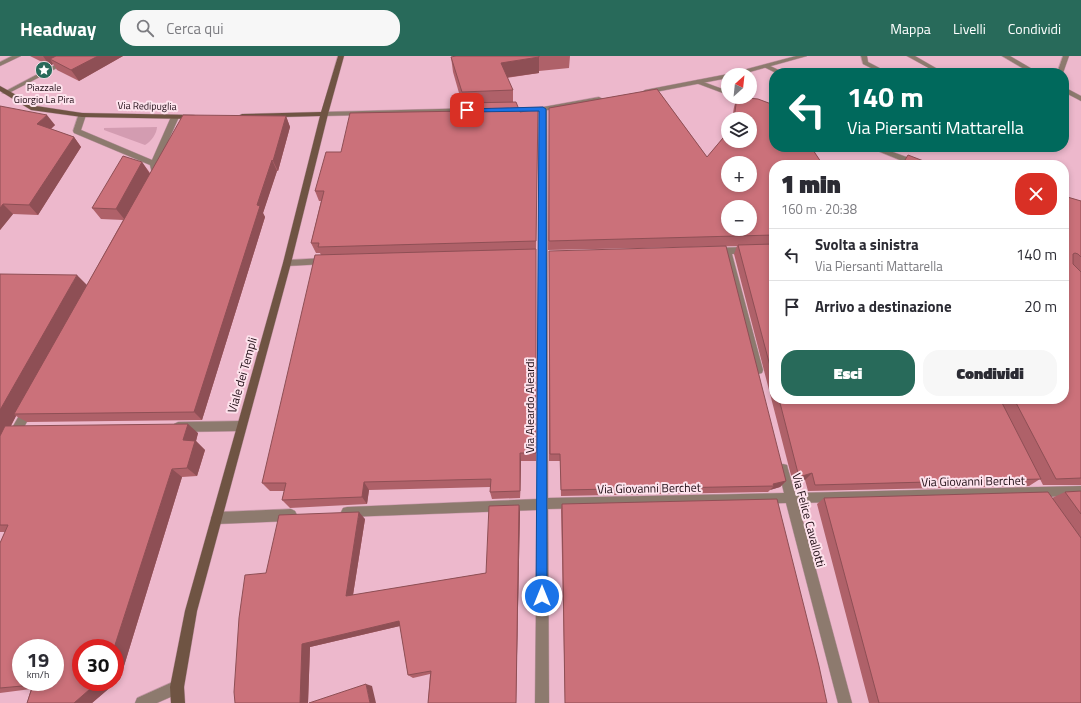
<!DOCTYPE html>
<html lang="it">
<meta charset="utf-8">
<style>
:root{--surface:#fff;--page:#f7f7f7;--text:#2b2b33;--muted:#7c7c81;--line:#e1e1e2;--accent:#286a5a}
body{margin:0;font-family:"Titillium Web",sans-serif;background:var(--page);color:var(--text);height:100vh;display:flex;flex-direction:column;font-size:15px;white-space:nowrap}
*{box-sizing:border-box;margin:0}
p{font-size:13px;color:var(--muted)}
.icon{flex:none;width:22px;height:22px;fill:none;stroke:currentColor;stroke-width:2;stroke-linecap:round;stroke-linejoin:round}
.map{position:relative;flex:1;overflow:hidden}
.drawer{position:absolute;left:769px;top:104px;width:300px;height:244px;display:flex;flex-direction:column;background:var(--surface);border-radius:16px;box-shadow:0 2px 6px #0003}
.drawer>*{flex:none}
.top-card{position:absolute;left:769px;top:12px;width:300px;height:84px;border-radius:16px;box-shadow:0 2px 6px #0003;background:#00695c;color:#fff;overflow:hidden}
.needle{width:26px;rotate:27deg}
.controls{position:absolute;left:721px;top:12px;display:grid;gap:8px}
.controls a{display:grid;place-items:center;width:36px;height:36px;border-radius:50%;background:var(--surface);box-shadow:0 2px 6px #0003;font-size:20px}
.speed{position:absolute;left:12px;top:583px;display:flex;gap:8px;font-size:20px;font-weight:700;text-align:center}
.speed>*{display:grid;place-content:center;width:52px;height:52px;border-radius:50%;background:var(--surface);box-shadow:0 2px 6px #0003;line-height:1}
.speed small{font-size:10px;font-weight:400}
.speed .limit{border:6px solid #d22;background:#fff;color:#111}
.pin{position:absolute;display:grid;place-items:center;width:34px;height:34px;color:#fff;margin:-17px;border-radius:8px;box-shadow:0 2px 6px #0006}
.me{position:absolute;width:44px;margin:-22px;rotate:0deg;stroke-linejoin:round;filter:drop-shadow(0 0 3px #0008)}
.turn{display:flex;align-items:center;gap:14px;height:84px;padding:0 12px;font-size:18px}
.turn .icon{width:52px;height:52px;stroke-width:2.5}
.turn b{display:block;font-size:28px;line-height:34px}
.round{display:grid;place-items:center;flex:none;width:42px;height:42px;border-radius:16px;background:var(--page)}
.overview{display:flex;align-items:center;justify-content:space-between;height:68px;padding:0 12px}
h1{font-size:24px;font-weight:800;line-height:30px}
.primary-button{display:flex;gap:8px;margin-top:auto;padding:8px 12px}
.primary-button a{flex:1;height:46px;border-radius:16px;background:var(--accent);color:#fff;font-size:16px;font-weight:800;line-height:46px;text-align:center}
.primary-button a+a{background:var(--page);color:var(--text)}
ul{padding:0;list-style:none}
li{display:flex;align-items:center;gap:12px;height:52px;padding:0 12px;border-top:1px solid var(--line)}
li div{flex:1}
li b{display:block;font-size:15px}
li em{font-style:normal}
header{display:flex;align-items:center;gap:24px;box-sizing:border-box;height:56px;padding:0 20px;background:var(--accent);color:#fff}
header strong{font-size:19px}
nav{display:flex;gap:22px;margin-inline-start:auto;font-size:14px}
.search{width:280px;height:36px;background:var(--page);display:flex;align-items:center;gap:10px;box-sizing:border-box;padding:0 14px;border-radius:16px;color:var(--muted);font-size:15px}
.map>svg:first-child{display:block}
.green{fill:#d39cb1}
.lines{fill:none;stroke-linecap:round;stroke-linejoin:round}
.service-casing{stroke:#c899ab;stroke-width:1}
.minor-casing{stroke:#c899ab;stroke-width:1}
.tertiary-casing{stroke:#c899ab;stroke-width:1}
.secondary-casing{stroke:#c899ab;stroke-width:1}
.service{fill:#8d7a6e;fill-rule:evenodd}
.minor{fill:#8d7a6e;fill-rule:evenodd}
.tertiary{fill:#8d7a6e;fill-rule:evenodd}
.secondary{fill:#6f5443;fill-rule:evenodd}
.wall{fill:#af6169;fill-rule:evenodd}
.shaded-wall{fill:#8e4f55}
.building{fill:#cb717a;stroke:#8e4f55;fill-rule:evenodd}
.route{fill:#1a73e8;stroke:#114b97}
.labels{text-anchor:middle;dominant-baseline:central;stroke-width:4;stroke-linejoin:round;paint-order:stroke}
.far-poi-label{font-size:10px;fill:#200e16;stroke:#fde2ec}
.far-street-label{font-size:10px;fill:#200e16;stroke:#fde2ec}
.street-label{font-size:12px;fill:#200e16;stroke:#fde2ec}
</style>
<header>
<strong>Headway</strong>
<div class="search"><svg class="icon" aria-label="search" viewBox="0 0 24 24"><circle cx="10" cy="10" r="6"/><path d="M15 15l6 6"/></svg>Cerca qui</div>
<nav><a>Mappa</a><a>Livelli</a><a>Condividi</a></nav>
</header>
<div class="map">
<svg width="1081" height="647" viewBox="0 0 1081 647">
<rect width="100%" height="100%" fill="#edb8cc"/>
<path class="green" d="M157,71c0,6 -6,15 -12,18l-41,-15v-2z"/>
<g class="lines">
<defs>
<path id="service" d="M861,0h6l1,6 21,11h-8l-18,-9z
M907,0h8l26,15 -1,2h-7l1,-2z
M1063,0h6l-6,17h-6z
M764,9h4l17,8h-9l-12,-6z"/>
<path id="minor" d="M12,0h9l-21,10v-4z
M72,0h8l-73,38 -5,-1z
M1002,0h8l29,17h-8z
M698,24l30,11v4l-32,-12v-2z
M1064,31l17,9v5l-17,-9z
M540,51h3l4,2 1,389 236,-5 -6,-24 1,-4 4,-1 4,1 1,4 7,24 286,-7v10l-283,7 54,200h-14l-52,-200 -238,6 1,194h-14l2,-193 -190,7 -4,-1 -2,-4 2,-4 4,-1 190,-8z
M79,57h3l4,2 -5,15 71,30 19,-43 1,-2h6l1,2 -21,47 2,9 -3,6 -3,1 -4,-3 2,-4 -2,-8 -76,-32 -1,-2z
M868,91h11l44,16 1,2h-12z
M774,190v6l-42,2 31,116 -1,3 -4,1 -4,-1 -1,-3 -29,-116h-10l-4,-3 4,-3z
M326,202l4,3 -4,3 -39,2 -4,-3 4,-3z
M29,348l4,1 1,3 -1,3 -29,52 -4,1v-15l25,-44z
M241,365l4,2 1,3 -1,3 -4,2 -63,1 -4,-2 -1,-3 1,-3 4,-2z
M291,453l4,2 2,4 -2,4 -4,2 -74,3 -4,-2 -2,-4 2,-4 4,-2z
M177,624l5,2 2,5 -2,5 -25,11h-22l2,-5z"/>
<path id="tertiary" d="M796,0h11l-68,19h-11v3l-83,16 -3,-2 3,-2 83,-16z
M599,41l4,2 -2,1 -58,11 -37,1 -4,-2 4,-2 37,-1z
M478,52h3v4l-157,4 -4,-2 4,-2z"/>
<path id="secondary" d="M338,0h6l-16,58 -37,149 -94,348 -13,76 1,16h-14l-1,-16 15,-76 98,-348 37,-147 -78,2 -4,-2 4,-2 79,-2z
M0,30l36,20 46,7 112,2 4,2 -4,2 -112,-2 -51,-7 -31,-19z"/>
</defs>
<use href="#service" class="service-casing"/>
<use href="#minor" class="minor-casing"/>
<use href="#tertiary" class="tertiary-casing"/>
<use href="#secondary" class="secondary-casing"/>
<use href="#service" class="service"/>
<use href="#minor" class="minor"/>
<use href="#tertiary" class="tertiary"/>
<use href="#secondary" class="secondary"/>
</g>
<path class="wall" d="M30,0h93l-44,25 -22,-11 -4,-6 -3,2z
M456,0h114l-1,12 -30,3v2l-32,5 6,12v12l7,10 18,-3 -2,143v209h-15l-1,37 -28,1 -2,-7v-5l-121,3 -2,14 -77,4 -8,-8 2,-9h-14l-8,-8 59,-228 -1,-2h-4l-5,-10 10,-42h-2l-4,-10 26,-39 124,-41v-4h-2l-10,-35 -2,-15z
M657,33l50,68 21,-25v9h22v-22h-18l2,-12 3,-10 21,2 16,6v42h37l12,18h-49v234h290v-203l17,5v284h-38l-3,-6 -11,7 -221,5 -3,-11 -12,3 -59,-229 3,-8 -189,4 1,-142zM728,107h22v22h-22zM728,151h22v22h-22z
M0,50l55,19 -4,4 23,8 7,10 -43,68 -25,-1 -13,16z
M286,60l4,11 -12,44h-1l-14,42 2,4 -63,203 -175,2 -11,-6 -5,10 187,7 -2,8 9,9 -8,26 -15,1 -62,202 -28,24h-65l4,-14 -31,4v-150l5,-11h-5v-258l87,11 36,-65 -22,-1 -9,-11 50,-46 8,11z
M549,195l237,230 -6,6 -10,3 -2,2 -207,4 -1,-35h-11z
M1081,435v212h-212l-52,-199 7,-6h228l13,-6z
M562,448l265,199h-262l-4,-193z
M519,449l1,7 -4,191h-88l2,-29 -17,4 -5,-3 -8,-49 -90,21 -2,56h-73l31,-130 99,-54 -12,76 133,-22z"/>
<path class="shaded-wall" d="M43,0h26l-19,3 3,5 -3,2z
M98,0h25l-44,25 -8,-11z
M539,1v16l-37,5 -1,-15z
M47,59l8,10 -10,9 -8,-10z
M286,60l4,11 -12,44 -5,-10z
M74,81l7,10 -43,68 -9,-10z
M272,104l5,11 -14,42 2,4 -63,203 -8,-8 63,-207z
M142,106l8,12 -25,46 -9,-11z
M3,148l10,10 -13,16v-22z
M77,219l11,11 -74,128 2,2 -16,30v-36z
M188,368l10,9 -2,8 9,9 -8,26 -10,-8 -4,-28z
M520,397l1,8 -1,37z
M172,413l10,8 -62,202 -28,24h-18l24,-21h17v-34h-1z
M812,417l-7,7 -12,3 6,-6z
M786,425l-6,6 -10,3 4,-4 -1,-2z
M364,426l5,8 -2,14 -5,-7z
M519,449l1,7 -4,191z
M359,456l6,7 -13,82 -6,-5z
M399,565l5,4 -94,22 -2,56h-8l2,-59z
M366,628l6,2 4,17h-6z"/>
<path class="building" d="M56,0h42l-27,14 -21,-11z
M456,0h83v1l-38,6 12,27 -51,2 -11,-35z
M657,33l50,68 21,-25v9h22v-22h-16l3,-22 21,2 16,6v42h37l12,18h-49v70l-225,6v-133zM728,107h22v22h-22zM728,151h22v22h-22z
M516,46l4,10 18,-3 -2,132 -218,6 1,-4h-8l13,-52h-9l11,-39h15l9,-39 117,-2 -3,-8z
M0,50l47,9 -10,9 37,13 -45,68 -26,-1 -3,4z
M183,59l103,1 -13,45 -1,-1 -15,45 3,1 -66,206 -180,2z
M908,99l26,10h-32z
M123,100l19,6 -26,47 -24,-1z
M1064,140l17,5v56l-3,-3 -3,-1 -2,1v10l8,8v206l-25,1 -42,-80h50z
M774,188v137l-36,-136z
M726,190l60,235 -13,3 1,2 -213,4 -1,-36h-10l-1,-203z
M536,193v204h-16v38l-30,1 1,-13 -127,3 -2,15 -80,3 4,-17h-24l53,-228z
M0,218l77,1 -77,135z
M779,343h221l41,80 -226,6 -3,-12 -13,4z
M188,368l-5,16 12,1 -8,27 -15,1 -58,179h-33v34h17l-24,21h-47l6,-18 -33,3v-145l8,-18h-8v-89l5,-10zM21,592h34v34h-34z
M1081,435v23l-16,-22z
M1048,436l33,46v165h-202l-55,-205z
M777,443l42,167 8,37h-262l-3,-199z
M519,449l-3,198h-88l3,-32 -23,4 -9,-54 -97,23 -2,59h-65l-1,-11 5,-74 6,-43 21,-2 13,-58 80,-3 -13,84 140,-23 3,-67z
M366,628l4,19h-61z"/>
<path class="route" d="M543,51l3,2 1,487 -1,4 -4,1 -4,-1 -2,-4 3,-485 -72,1 -3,-2 3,-1z"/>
<defs>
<symbol id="sight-disc" viewBox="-11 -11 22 22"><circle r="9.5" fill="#286a5a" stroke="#fde2ec"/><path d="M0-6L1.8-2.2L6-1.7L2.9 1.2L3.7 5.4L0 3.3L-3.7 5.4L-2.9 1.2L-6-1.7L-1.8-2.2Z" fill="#fff"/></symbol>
</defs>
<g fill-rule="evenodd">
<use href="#sight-disc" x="34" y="4" width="20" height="20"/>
</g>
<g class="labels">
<g class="far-poi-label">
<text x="44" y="31">Piazzale<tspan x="44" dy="12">Giorgio La Pira</tspan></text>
</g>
<g class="far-street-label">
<text transform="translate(147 50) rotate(1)">Via Redipuglia</text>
</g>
<g class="street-label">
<text transform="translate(242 319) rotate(-74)">Viale dei Templi</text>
<text transform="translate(529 350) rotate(-90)">Via Aleardo Aleardi</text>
<text transform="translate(973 425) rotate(-1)">Via Giovanni Berchet</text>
<text transform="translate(649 432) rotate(-1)">Via Giovanni Berchet</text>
<text transform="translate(809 464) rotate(75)">Via Felice Cavallotti</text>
</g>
</g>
</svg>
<div class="controls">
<a><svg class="needle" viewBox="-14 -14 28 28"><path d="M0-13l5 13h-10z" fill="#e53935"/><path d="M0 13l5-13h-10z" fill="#7c7c81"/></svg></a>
<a><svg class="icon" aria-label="layers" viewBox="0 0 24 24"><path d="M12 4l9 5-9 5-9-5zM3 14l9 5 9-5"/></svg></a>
<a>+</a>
<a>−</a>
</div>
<div class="speed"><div>19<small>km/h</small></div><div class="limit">30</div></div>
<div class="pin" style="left:467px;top:54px;background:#d93025"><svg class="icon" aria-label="arrive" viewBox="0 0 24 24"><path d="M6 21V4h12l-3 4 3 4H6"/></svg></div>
<svg class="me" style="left:542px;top:540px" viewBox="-20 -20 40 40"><circle r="17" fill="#1a73e8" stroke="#fff" stroke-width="3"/><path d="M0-11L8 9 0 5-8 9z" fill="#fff"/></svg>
<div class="top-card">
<div class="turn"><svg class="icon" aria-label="left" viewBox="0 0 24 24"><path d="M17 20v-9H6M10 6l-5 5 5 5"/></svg><div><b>140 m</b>Via Piersanti Mattarella</div></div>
</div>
<section class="drawer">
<div class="overview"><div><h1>1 min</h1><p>160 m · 20:38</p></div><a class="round" style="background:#d93025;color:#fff"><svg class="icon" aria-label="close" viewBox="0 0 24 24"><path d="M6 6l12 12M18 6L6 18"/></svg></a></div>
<ul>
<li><svg class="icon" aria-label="left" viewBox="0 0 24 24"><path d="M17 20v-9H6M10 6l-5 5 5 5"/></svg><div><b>Svolta a sinistra</b><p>Via Piersanti Mattarella</p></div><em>140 m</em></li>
<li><svg class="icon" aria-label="arrive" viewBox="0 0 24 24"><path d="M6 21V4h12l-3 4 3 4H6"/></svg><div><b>Arrivo a destinazione</b></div><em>20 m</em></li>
</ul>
<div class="primary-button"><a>Esci</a><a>Condividi</a></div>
</section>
</div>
